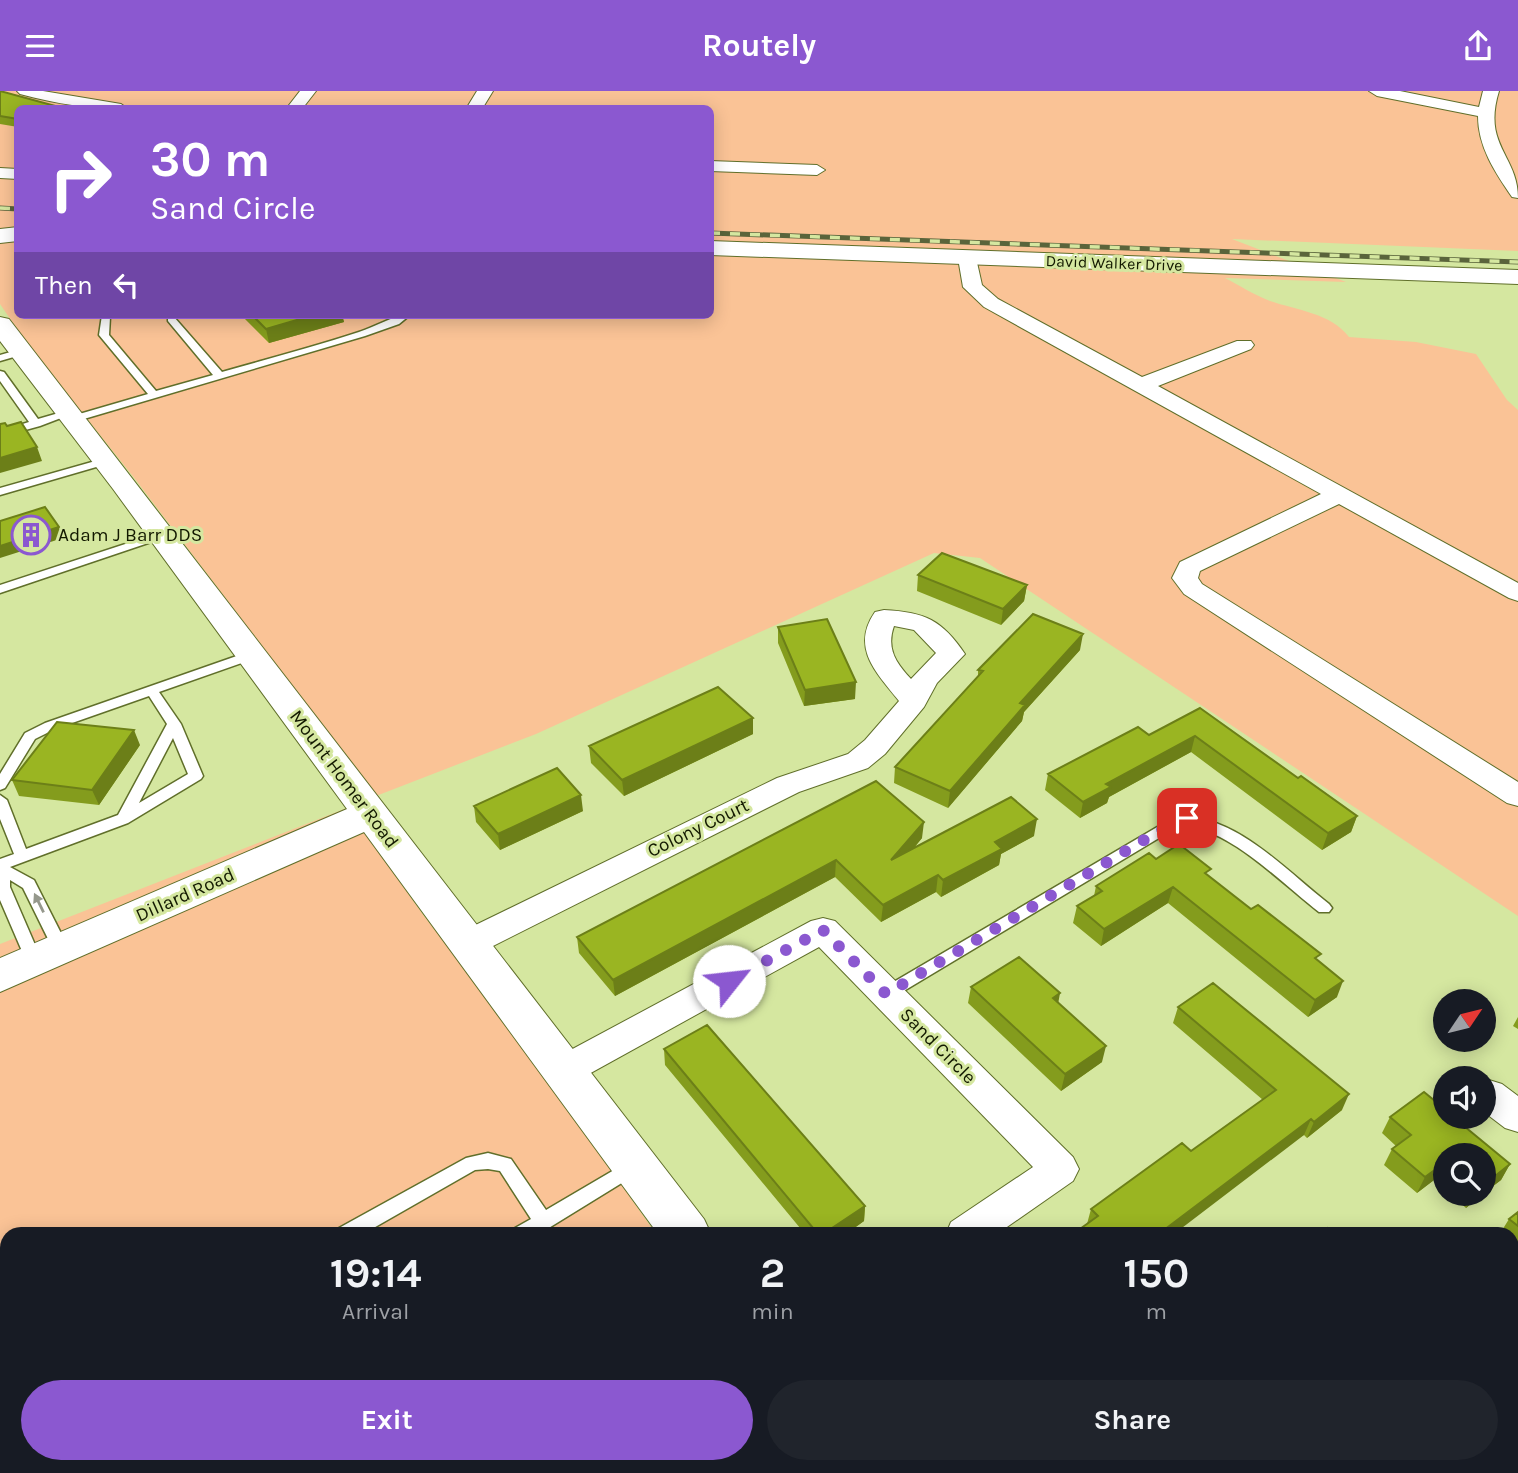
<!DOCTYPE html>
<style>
:root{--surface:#171b24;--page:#20242c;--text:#f1f3f6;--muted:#9ea1a6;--accent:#8b58d0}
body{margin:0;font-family:Karla,sans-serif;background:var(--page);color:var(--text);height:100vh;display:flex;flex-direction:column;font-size:26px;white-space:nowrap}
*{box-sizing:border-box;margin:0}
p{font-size:23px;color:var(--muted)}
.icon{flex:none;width:38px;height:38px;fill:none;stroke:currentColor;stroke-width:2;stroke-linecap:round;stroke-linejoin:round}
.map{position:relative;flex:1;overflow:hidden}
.panel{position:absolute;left:0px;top:1136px;width:1519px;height:247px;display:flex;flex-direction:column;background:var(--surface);border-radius:21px 21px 0 0;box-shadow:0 4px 18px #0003}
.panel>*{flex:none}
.hud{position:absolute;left:14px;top:14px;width:700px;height:214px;border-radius:10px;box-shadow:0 4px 18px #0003;background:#8b58d0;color:#fff;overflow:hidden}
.needle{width:46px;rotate:55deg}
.controls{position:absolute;left:1433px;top:898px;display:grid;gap:14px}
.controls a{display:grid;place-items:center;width:63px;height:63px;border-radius:50%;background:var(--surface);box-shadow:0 4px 18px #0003;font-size:35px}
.pin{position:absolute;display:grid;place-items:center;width:60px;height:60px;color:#fff;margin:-30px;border-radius:14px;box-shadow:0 4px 10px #0006}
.me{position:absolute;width:77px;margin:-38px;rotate:61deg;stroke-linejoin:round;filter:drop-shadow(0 0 5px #0008)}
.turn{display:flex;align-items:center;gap:24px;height:147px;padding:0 21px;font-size:32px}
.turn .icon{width:91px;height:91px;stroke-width:2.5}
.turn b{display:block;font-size:49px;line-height:60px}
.then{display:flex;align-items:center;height:66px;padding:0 21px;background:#0003;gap:14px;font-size:26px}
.eta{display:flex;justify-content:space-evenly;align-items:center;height:119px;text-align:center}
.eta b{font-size:42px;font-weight:700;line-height:49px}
.button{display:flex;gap:14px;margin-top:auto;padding:14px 21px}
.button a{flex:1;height:80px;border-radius:42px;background:var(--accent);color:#fff;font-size:28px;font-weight:700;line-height:80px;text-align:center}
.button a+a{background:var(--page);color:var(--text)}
header{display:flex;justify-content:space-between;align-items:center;height:91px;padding:0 21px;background:var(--accent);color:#fff;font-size:32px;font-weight:700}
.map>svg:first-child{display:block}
.green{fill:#fac396}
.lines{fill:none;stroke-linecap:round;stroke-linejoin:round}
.service-casing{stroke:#606f2a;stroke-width:3}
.minor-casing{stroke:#606f2a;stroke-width:2}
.tertiary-casing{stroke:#606f2a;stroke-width:2}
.service{fill:#fff;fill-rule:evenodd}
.minor{fill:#fff;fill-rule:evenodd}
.tertiary{fill:#fff;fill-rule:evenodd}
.rail-casing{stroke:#5a643b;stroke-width:5}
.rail{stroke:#d5e7a0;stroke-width:3.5;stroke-dasharray:10;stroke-linecap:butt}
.wall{fill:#849c1d}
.shaded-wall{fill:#6c7f18}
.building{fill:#9ab522;stroke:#6c7f18;stroke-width:2}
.oneway{fill:#95988c}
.route{stroke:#8b58d0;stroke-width:12;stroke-dasharray:0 21.6}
.labels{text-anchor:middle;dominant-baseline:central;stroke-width:6;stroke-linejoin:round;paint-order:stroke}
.far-street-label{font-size:16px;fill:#131900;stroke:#d5e7a0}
.poi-label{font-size:19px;fill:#131900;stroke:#d5e7a0;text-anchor:start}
.street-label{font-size:19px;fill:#131900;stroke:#d5e7a0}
</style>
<header><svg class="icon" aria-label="menu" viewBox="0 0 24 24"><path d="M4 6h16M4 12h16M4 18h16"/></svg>Routely<svg class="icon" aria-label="share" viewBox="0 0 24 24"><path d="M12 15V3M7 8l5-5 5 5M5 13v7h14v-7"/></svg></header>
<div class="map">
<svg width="1518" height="1382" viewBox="0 0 1518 1382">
<rect width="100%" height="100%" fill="#d5e7a0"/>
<path class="green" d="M0,0h1518v160l-286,-12 70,27 -591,-22 -1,-135h-692l-1,121 -17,2z
M17,146l1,78h692l1,-63 614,22 21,8 -121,-4c14,7 29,17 45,23 26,9 61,12 79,36l67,5 60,12 31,46 11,10v506l-538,-358 -46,-5 -398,181 -160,62 -241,-317 -109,-137 -26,-38v-65z
M347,717l4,4 -351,153v-21z
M362,737l62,88 75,95 157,223h-649v233h826l3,6h-836v-486z"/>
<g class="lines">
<defs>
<path id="service" d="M102,224l8,2 -1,18 47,56 57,-16 -45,-54v-4h6l48,55c45,-13 92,-25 137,-40 16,-5 34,-17 51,-17l-11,9 -34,12 -288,85h-8v-4l79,-23 -49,-59z
M21,258l3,1v4l-24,7v-6z
M0,280l4,1 34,47 31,-9 5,3 -34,13 -40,11v-6l29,-9 -29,-41z
M106,367l5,3 -1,2 -110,32v-7z
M162,441l4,1v4l-166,56v-8z
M251,560l6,4 -1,3 -97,34 22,32 22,52 -2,3 -73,44 -118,44 24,13 35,69 -2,4h-12l-32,-65 -13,-8v7l32,74 -2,4 -6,2 -6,-2 -28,-65v-41l14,-5 -14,-35v-24l7,5 19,49 92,-34 49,-91 -18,-28 -94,33 -20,10 -30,49 -5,2v-16l25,-41 20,-10zM173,647l15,36 -49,29z
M1176,725c60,-2 109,54 153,88l3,4 -3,4h-10c-37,-28 -92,-87 -140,-86l-287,172 -6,2 -6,-2 -2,-4 2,-4z
M488,1062l23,6 35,51 80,-47 6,-3 6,3 3,5 -3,5 -99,61h-26l2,-6 16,-9 -31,-48 -12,-2 -13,1 -112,64h-26l2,-6 127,-70z
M1518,1311v29l-6,2v-29z
M7,1322v21l-7,3v-21z
M113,1376h29l-2,6h-29z
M1481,1376h20l-2,6h-20z"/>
<path id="minor" d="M17,0h26l78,13 7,5c-38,0 -71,-5 -108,-15z
M300,0h16l-14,18h-16z
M477,0h16l-11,18h-16z
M1369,0h31l79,16 4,-16h16c-17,55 19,64 19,107l-6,-1c-17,-25 -34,-50 -34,-81l-101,-20z
M710,70l107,4 8,5 -8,5 -107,-4z
M0,77l18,1v10l-18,-1z
M967,161l9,6 6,27 16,14 144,78 95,-36h14l3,4 -3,4 -93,37 360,197v18l-9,-3 -170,-94 -139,67 -2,7 4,6 316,198v24l-11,-3 -323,-209 -12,-16 8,-16 141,-68 -337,-187 -21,-20 -5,-29z
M884,519c41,2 58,10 81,44l-28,29 -13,24 -39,47 -17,14 -69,24 -318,160 -12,4 -12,-4 -5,-9 5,-9 320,-156 71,-24 17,-14 34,-39c-22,-28 -49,-53 -24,-89zM894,535l20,4 22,23 -25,26c-15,-16 -25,-30 -17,-53z
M823,827l12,3 238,236 6,12 -6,12 -76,53h-51l5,-12 82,-55 -214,-220 -241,133 -13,5 -13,-5 -5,-10 5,-10 259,-139z
M1489,989l13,4 16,12v36l-13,-4 -21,-16v-30z"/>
<path id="tertiary" d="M18,136v14l-18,2v-14z
M710,150l808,29v14l-808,-29z
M0,226l9,2 695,900 7,15h-53l-294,-402 -364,160v-34l347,-149 -234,-320 -113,-148z
M834,1376h56l2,6h-56z"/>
</defs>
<use href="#service" class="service-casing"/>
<use href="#minor" class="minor-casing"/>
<use href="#tertiary" class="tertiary-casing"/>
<use href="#service" class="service"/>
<use href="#minor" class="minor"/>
<use href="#tertiary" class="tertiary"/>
<defs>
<path id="rail" d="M0,117l18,1
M710,142l808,29"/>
</defs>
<use href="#rail" class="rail-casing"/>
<use href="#rail" class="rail"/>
</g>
<path class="wall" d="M0,0l18,18v18l-18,-3z
M241,224h101l2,7 -75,21z
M918,484l109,10 -3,16 -23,24 -84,-34z
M778,536l77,72 -51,7 -26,-63z
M1080,559l-56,62 -2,9 -74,87 -54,-25 1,-16 83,-90v-7z
M1200,617l98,70 59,38 -6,16 -29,18 -131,-98 -82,45 -2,6 -27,15 -35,-28 3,-16 101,-39z
M753,627v16l-129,62 -33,-33 -2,-17z
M140,654l-41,60 -80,-9 -7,-16z
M876,690l46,57 -8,10 120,-12 -33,18 -2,11 -58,32 -5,-5 -55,30 -46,-45 -220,119 -36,-43 -2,-16z
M474,715l109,5 -83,39 -24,-28z
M1156,768l53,17 109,85 19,36 -29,20 -140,-114 -67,43 -28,-23 4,-17 17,-10 2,-10z
M971,896l87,16 44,59 -41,29 -93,-88z
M1178,916l164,103 -35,28 -3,-3 -217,89 4,-15 100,-58 72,-51 -90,-77z
M1518,926v12l-5,-3z
M664,958l201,157 -1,15 -18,13h-41l-140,-169z
M1390,1026l120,47 -9,16 -17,13v-38h-38v35l-12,-10 -17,13 -33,-28 8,-16 4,-3 -14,-13z
M1450,1102h34l-18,15z
M1518,1121v35l-6,-5v-8h-9l-2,-2 8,-13z
M1518,1157v16l-6,-5z"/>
<path class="shaded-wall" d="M314,224h28l2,7 -75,21 -3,-14z
M37,356l5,14 -42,12v-15z
M59,436l4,11 -63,20v-12z
M1027,494l-3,16 -23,24 2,-16z
M1083,543l-3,16 -56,62 -2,9 -74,87 2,-17 70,-88z
M856,591l-1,17 -51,7 1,-16z
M753,627v16l-129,62 -2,-16z
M134,639l6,15 -41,60 -7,-15z
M1195,645l-4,16 -82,45 -2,6 -27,15 3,-16 23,-18z
M581,704l2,16 -83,39 -2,-16z
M1357,725l-6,16 -29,18 6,-17z
M1037,728l-3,17 -33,18 -2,11 -58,32 2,-17 52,-38z
M924,731l-2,16 -32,38 1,-16z
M836,769l-1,17 -220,119 -2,-16z
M938,784l-2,17 -55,30 2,-17z
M1173,796l-5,16 -67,43 3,-17z
M1343,890l-6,16 -29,20 7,-17z
M1060,902l-3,17 -4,-12z
M1106,955l-4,16 -41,29 4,-17z
M1349,1003l-7,16 -35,28 7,-16z
M1311,1028l-7,16 -130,99h-8l2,-7z
M1443,1073l-9,16 -17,13 8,-16z
M1510,1073l-9,16 -17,13v-8z
M1474,1102h10l-18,15z
M865,1115l-1,15 -18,13h-23z"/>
<path class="building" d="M0,0l59,16 17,2h-58v10l-18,-3z
M252,224h62l-48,14z
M21,331l16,25 -37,11v-34l5,-1 2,3z
M45,416l14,20 -59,19v-25z
M942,462l85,32 -24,24 -85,-34z
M1033,523l50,20 -63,69 5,2 -75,86 -55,-24 88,-96 -5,-1z
M827,528l29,63 -51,8 -27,-63z
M718,596l35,31 -131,62 -33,-34z
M1200,617l98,70 3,-2 56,40 -29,17 -133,-97 -89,48 5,3 -28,15 -35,-28 90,-47 11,8z
M57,631l77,8 -42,60 -80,-10z
M557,677l24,27 -83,39 -24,-28z
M876,690l48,41 -33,38 120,-63 26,22 -42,23 7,7 -59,31 -5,-5 -55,30 -47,-45 -223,120 -36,-43z
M1179,753l32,25 -6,4 46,36 7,-4 63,49 -6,4 28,23 -28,19 -142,-113 -69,42 -27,-23 25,-15 -6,-5 53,-33 7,6z
M1019,866l41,36 -7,5 53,48 -41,28 -94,-87z
M1213,892l136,111 -35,28 -3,-3 -143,108 4,3 -5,4h-94l25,-18 -7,-7 91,-66 9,8 85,-61 -98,-83z
M707,934l158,181 -42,28h-5l-154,-185z
M1424,1001l22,18v7h7l57,47 -26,21v-30h-38v11l-3,-2 -18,13 -33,-28 19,-14 -21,-18z
M1518,1121v14l-9,-7z
M1327,1137l6,6h-15z"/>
<defs><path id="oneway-solid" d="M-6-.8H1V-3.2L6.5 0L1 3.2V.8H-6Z" transform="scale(1.75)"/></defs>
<use class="oneway" href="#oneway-solid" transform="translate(39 812) rotate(-116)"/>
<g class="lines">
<path class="route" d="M729,890l94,-51 63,64 290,-173 11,-3"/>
</g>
<defs>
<symbol id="building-ring" viewBox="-11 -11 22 22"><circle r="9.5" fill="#d5e7a0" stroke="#8b58d0" stroke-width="1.5"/><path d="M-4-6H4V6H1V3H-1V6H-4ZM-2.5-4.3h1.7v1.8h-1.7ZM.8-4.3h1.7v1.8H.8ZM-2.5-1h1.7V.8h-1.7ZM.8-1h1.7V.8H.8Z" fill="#8b58d0"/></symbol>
</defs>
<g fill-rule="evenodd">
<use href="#building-ring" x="9" y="422" width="44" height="44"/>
</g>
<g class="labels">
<g class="far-street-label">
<text transform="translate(1114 172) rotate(2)">David Walker Drive</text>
</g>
<g class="poi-label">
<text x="58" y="444">Adam J Barr DDS</text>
</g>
<g class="street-label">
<text transform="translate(344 688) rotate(53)">Mount Homer Road</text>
<text transform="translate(698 737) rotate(-26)">Colony Court</text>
<text transform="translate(185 804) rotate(-24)">Dillard Road</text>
<text transform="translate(938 955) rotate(45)">Sand Circle</text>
</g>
</g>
</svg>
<div class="controls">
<a><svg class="needle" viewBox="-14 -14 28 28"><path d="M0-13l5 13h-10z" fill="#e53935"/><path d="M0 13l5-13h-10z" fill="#9ea1a6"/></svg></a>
<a><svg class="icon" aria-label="sound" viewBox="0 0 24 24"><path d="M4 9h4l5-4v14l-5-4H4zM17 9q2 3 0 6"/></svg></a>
<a><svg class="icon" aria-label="search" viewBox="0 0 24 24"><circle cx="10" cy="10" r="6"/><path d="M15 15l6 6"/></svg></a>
</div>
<div class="pin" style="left:1187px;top:727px;background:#d93025"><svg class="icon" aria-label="arrive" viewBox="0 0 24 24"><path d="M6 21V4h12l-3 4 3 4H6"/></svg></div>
<svg class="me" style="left:729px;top:890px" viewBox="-20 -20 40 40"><circle r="19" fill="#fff"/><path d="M0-13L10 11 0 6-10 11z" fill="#8b58d0"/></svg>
<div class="hud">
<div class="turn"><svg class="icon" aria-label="right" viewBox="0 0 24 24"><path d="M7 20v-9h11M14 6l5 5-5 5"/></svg><div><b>30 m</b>Sand Circle</div></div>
<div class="then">Then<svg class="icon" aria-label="left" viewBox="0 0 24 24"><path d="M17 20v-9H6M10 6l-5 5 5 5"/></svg></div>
</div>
<section class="panel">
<div class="eta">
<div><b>19:14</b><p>Arrival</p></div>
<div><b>2</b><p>min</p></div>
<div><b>150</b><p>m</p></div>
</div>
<div class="button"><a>Exit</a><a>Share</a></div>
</section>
</div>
